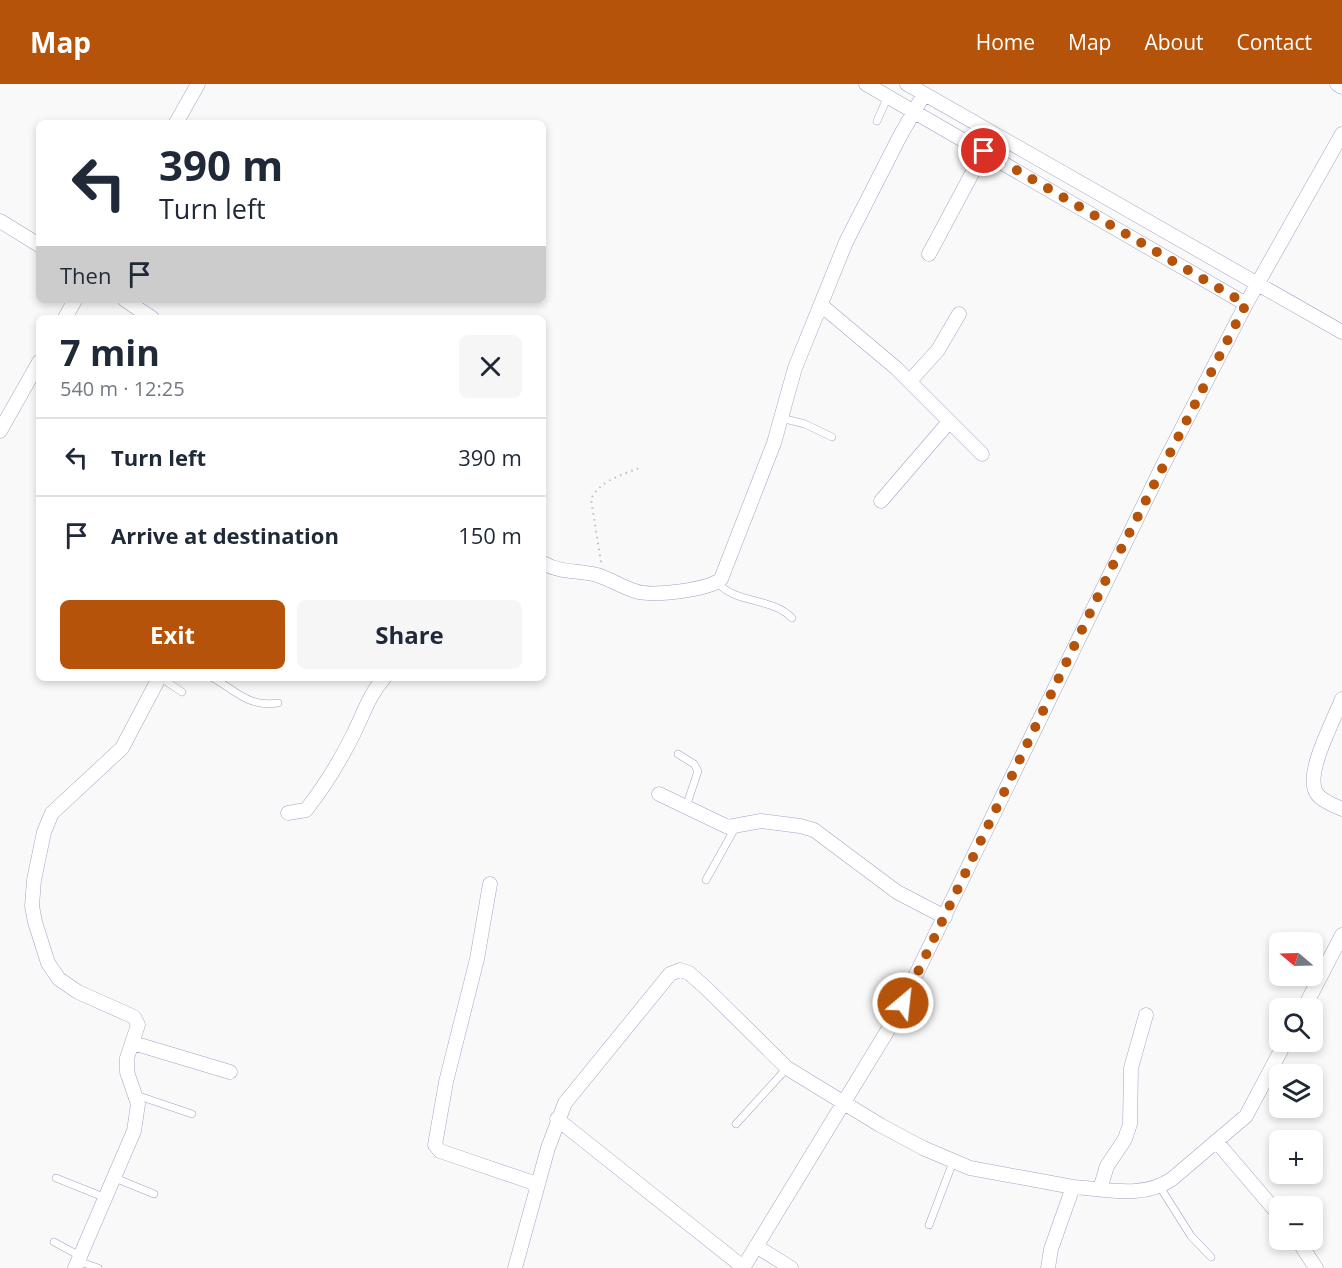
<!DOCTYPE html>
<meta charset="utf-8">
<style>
:root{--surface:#fff;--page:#f6f6f7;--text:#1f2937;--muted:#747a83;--line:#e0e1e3;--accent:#b45309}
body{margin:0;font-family:"Open Sans",sans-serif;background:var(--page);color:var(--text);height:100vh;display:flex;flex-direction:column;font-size:22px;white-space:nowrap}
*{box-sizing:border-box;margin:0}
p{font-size:20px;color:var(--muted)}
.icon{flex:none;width:33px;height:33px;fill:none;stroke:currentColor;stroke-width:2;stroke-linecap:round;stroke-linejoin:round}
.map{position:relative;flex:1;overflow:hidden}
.panel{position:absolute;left:36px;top:231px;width:510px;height:366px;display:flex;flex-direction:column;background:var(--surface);border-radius:9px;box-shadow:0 3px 9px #0003}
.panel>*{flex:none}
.hud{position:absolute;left:36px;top:36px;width:510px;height:183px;border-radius:9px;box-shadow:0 3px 9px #0003;background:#fff;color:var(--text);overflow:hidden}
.needle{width:39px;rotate:289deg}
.buttons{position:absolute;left:1269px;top:848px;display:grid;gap:12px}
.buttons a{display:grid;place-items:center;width:54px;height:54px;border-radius:9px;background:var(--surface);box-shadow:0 3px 9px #0003;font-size:30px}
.pin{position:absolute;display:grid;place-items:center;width:51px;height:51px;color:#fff;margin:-26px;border:3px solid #fff;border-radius:50%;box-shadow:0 2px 6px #0007}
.me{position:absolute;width:66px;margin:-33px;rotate:28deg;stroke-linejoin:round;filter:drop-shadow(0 0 4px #0008)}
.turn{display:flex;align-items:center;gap:21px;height:126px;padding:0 24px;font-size:27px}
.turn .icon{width:78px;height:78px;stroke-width:2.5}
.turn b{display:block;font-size:42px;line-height:51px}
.then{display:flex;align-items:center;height:57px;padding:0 24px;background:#0003;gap:12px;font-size:22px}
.round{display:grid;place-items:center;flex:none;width:63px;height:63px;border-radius:9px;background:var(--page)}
.overview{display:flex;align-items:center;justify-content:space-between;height:102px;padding:0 24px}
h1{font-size:36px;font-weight:700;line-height:45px}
.button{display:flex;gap:12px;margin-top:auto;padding:12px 24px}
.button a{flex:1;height:69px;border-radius:9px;background:var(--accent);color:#fff;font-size:24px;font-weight:700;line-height:69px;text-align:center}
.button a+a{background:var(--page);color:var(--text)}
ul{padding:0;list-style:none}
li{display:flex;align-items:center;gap:18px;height:78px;padding:0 24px;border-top:2px solid var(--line)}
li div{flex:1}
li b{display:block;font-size:22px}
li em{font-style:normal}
header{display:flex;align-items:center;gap:36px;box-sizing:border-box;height:84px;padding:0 30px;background:var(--accent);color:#fff}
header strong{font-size:28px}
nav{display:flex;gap:33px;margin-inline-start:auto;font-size:21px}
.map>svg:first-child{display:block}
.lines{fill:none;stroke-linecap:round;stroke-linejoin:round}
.lane-casing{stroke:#a1a4c6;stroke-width:8}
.street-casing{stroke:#a1a4c6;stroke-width:15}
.path{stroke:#bebfc3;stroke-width:2;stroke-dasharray:1.5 4.5;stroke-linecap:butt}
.lane{stroke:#fff;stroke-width:7}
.street{stroke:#fff;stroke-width:14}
.route{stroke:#b45309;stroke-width:10;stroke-dasharray:0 18}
</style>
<header>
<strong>Map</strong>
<nav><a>Home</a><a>Map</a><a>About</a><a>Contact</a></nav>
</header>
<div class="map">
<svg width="1342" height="1184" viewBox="0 0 1342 1184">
<rect width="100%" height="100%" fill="#f9f9f9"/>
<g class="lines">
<defs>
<path id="lane" d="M877,37l11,-25
M781,334l24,6 27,13
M718,499c18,21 54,14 74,35
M161,594l21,14
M213,594c25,14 35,29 65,25
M678,670l16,10 4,7 -12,36
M706,796l29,-52
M136,1011l56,19
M736,1040l51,-56
M56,1094l50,20
M115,1094l39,16
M1160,1103l31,49 20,21
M929,1141l24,-63
M54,1158l26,14
M78,1177l20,7"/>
<path id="street" d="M866,0l380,220
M907,0l435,248
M1337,0l5,3
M176,39l22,-39
M0,137l39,24
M929,170l55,-103
M125,216l27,18
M821,221l75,63 86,86
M65,234l10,-18
M910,297l28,-31 21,-36
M0,347l39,-69
M881,417l67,-78
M543,479c17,10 35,7 54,12 13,4 25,12 38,16 17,6 73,-1 86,-12l53,-136 21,-75 51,-126 54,-106 24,-42
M1342,615c-8,21 -35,70 -27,91 3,10 19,15 27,19
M659,710l69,33 33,-6 39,5 14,4 83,62 48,25
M288,729l18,-3c18,-23 34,-49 47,-75 10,-20 16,-40 31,-57
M490,800l-13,75 -31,123 -11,63 5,6 97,33
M1304,924l38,-73
M133,959l97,29
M557,1035l186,148
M1216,1057l64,75
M1100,1105l7,-23 18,-27 5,-15 1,-56 15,-53
M1297,1155l19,29
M756,1162l35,22
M75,1184l59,-137 4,-27 -11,-32v-14l11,-33 -4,-8 -56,-25 -19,-13 -11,-16 -13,-41 -3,-16 2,-26 10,-48 8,-19 70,-65 37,-70
M515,1184l33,-120 17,-45 105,-129 10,-4 9,3 17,15 81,80 93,57 43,23 47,20 103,19
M743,1184l151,-248 266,-549 86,-167 96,-170
M1048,1184l3,-19 22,-62c34,2 70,12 99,-8l74,-63 40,-75"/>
</defs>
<use href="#lane" class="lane-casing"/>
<use href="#street" class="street-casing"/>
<path class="path" d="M601,478l-10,-63c8,-18 31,-24 48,-31"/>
<use href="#lane" class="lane"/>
<use href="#street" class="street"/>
</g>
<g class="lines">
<path class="route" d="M903,919l210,-438 133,-261 -262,-153"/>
</g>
</svg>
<div class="buttons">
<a><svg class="needle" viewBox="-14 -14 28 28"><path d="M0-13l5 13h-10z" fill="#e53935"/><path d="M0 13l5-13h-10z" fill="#747a83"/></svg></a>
<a><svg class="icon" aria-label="search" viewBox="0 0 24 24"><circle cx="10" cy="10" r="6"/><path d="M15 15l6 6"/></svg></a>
<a><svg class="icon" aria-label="layers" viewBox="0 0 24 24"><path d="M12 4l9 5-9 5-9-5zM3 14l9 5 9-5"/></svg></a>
<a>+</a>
<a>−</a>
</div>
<div class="pin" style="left:984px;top:67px;background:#d93025"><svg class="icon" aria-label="arrive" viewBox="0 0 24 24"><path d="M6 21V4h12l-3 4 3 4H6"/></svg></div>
<svg class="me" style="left:903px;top:919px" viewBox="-20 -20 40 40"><circle r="17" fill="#b45309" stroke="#fff" stroke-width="3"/><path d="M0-11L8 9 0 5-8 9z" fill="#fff"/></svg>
<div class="hud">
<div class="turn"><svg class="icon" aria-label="left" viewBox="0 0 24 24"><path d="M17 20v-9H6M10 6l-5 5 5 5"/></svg><div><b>390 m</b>Turn left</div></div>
<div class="then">Then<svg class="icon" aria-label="arrive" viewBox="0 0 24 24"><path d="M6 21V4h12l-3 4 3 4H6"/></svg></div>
</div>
<section class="panel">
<div class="overview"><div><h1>7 min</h1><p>540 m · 12:25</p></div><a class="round"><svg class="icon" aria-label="close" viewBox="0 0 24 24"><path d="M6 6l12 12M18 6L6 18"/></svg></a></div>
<ul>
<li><svg class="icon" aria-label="left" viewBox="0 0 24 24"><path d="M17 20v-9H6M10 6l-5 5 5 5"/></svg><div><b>Turn left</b></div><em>390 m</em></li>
<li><svg class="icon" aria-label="arrive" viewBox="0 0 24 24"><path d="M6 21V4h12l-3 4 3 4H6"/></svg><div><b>Arrive at destination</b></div><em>150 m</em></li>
</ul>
<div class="button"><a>Exit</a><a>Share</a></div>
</section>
</div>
